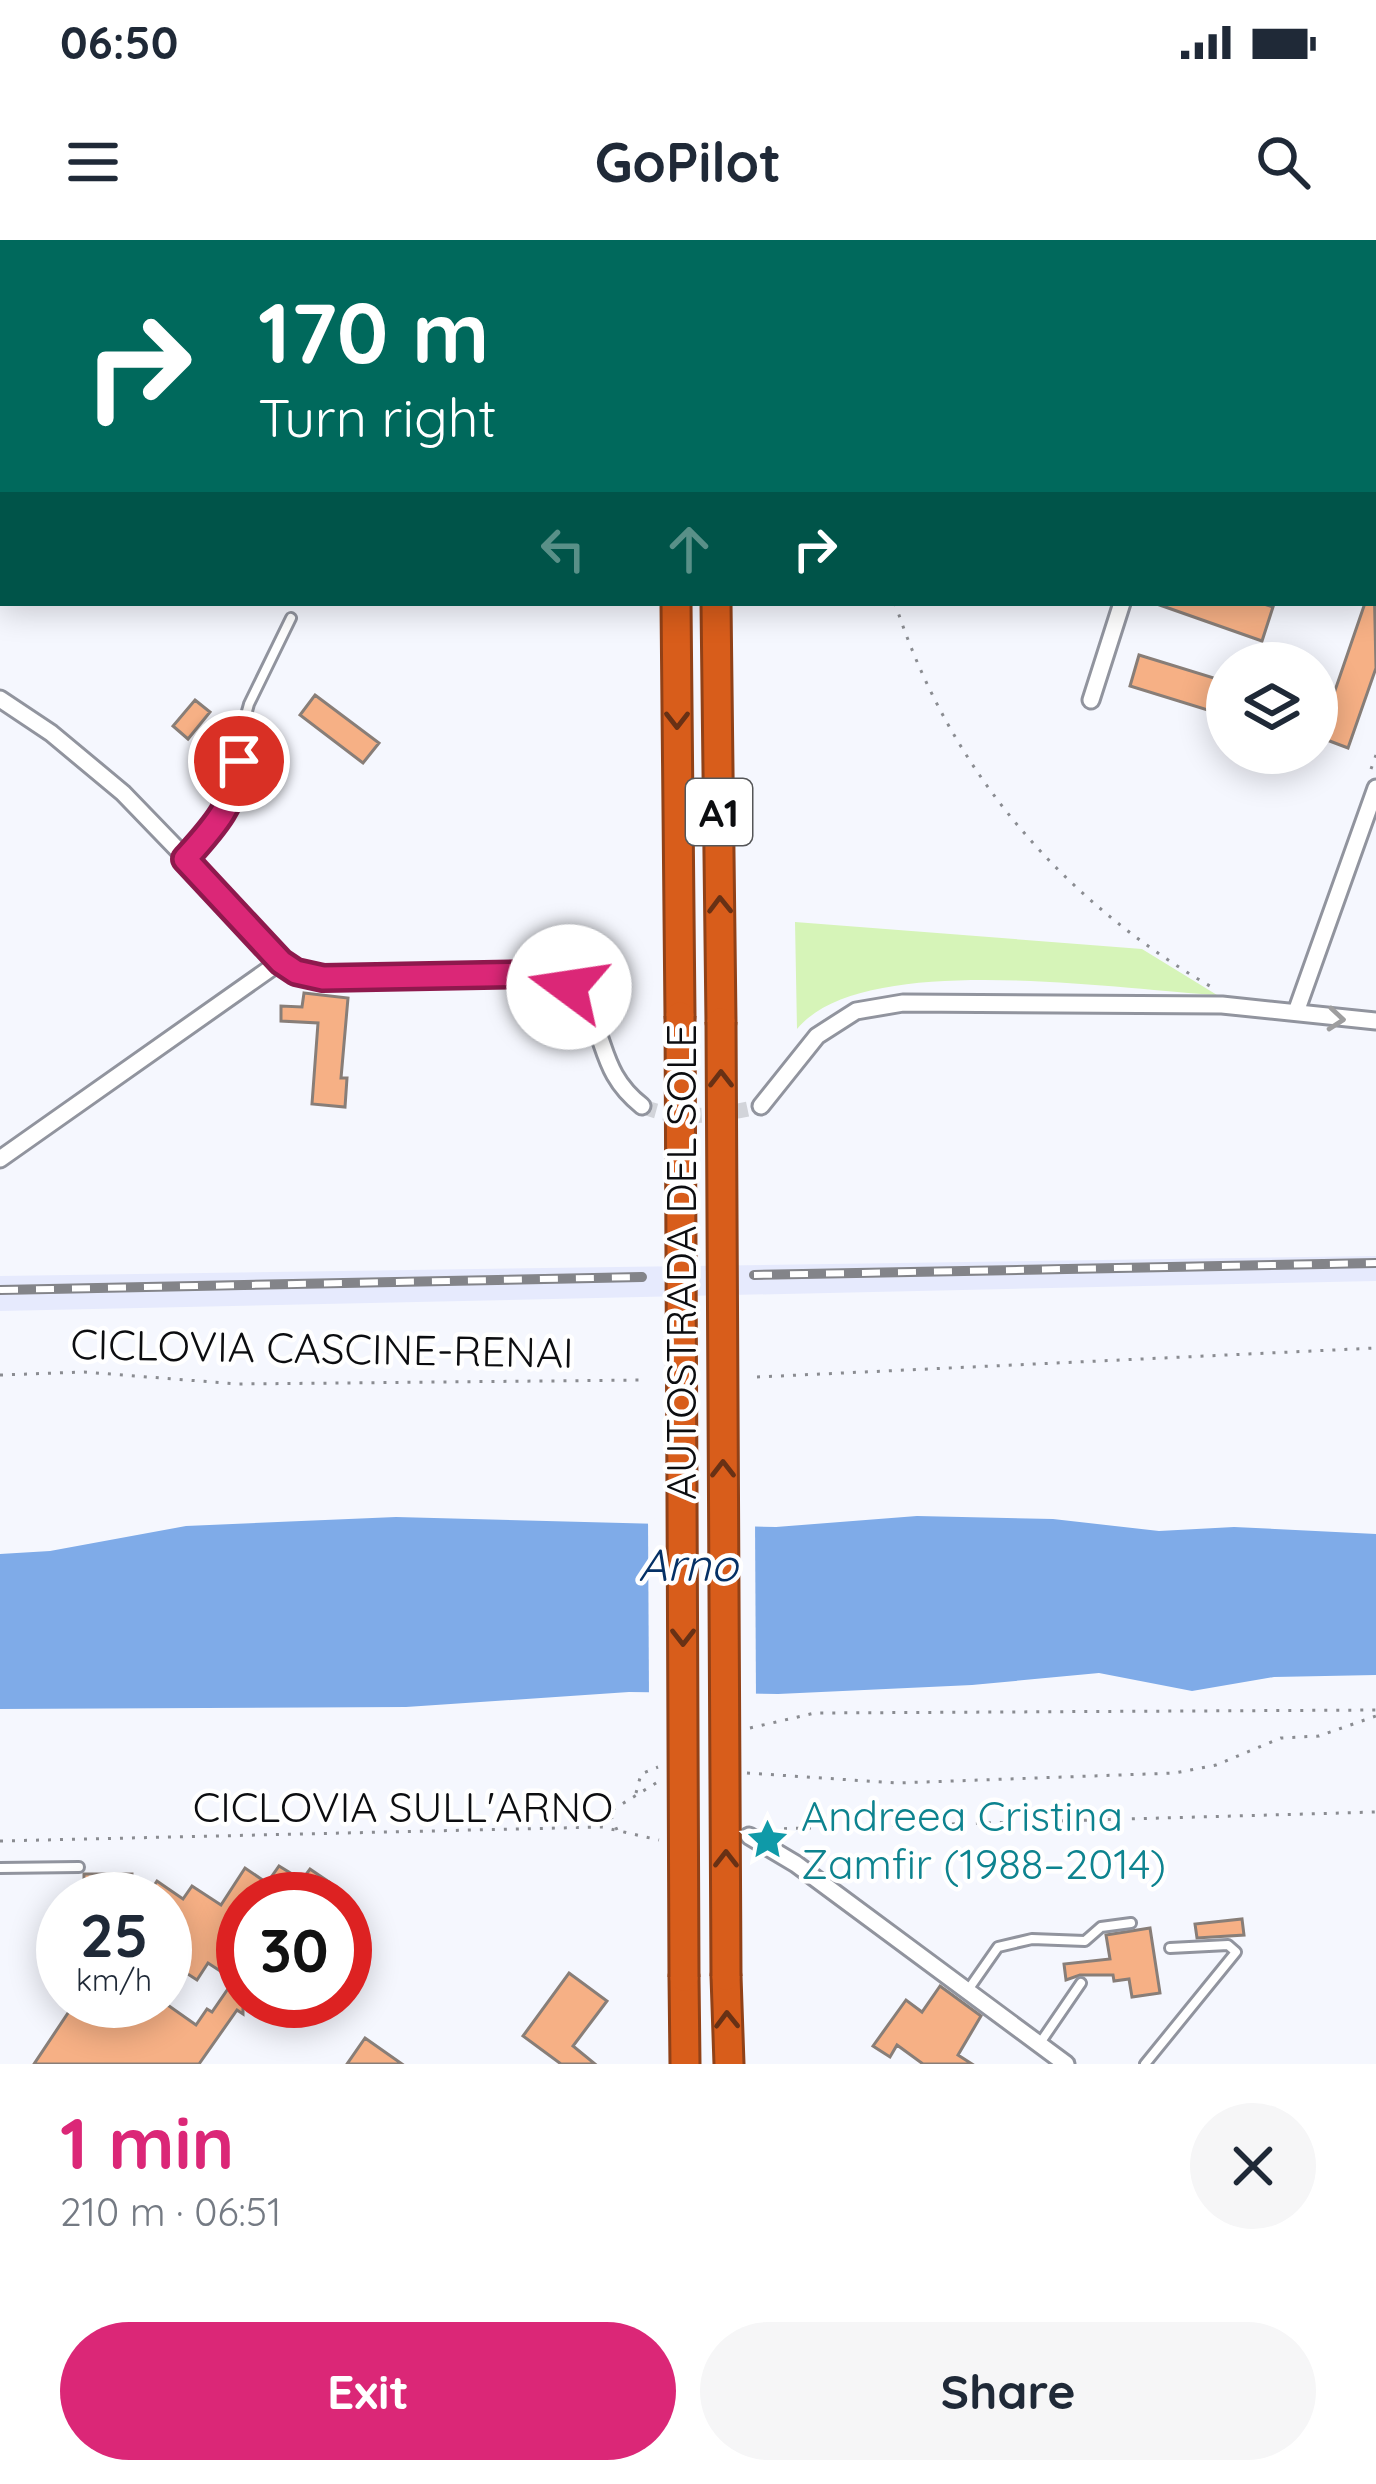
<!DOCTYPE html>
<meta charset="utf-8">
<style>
:root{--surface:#fff;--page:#f6f6f7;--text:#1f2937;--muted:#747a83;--accent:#db2777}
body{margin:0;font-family:Quicksand,sans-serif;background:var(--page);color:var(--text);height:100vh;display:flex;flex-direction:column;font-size:45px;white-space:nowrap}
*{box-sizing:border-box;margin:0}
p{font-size:39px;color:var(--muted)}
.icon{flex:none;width:66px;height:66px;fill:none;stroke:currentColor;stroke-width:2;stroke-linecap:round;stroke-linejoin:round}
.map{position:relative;height:1824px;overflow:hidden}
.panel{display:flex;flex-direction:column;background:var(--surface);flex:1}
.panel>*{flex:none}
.top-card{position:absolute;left:0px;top:0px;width:1377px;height:366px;box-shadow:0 6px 30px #0003;background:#00695c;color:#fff;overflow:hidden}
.tools{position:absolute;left:1206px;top:402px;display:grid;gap:24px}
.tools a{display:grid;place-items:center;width:132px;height:132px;border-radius:50%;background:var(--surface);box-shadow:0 6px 30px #0003;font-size:60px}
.speed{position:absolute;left:36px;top:1632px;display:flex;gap:24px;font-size:60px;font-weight:700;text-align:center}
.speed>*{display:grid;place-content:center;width:156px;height:156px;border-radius:50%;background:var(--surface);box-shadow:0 6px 30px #0003;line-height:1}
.speed small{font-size:30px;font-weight:400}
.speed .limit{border:18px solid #d22;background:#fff;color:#111}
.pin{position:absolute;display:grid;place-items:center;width:102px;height:102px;color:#fff;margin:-51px;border:6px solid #fff;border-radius:50%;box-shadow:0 3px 12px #0007}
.me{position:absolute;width:132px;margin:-66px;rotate:284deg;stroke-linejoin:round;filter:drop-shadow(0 0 9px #0008)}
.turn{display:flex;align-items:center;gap:42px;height:252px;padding:0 60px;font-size:54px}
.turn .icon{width:156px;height:156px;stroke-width:2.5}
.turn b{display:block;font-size:84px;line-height:102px}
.lanes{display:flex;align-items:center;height:114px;padding:0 60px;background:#0003;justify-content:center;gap:60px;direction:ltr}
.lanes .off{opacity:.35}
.round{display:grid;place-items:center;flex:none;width:126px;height:126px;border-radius:63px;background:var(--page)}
.overview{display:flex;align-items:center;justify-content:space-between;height:204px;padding:0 60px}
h1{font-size:72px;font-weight:700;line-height:90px;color:var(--accent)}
.button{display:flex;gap:24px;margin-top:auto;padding:24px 60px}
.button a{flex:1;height:138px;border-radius:72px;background:var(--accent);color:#fff;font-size:48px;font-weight:700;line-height:138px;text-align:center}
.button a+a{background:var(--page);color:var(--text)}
.status{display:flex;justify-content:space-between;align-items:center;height:84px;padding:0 60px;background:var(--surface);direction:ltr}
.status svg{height:33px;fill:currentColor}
header{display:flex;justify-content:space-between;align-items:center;height:156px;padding:0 60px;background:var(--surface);font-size:54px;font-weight:700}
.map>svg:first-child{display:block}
.built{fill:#e6eafd}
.green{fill:#d6f4b8}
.water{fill:#7fabe8}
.pier{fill:#f5f7fe}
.building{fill:#f6b085;stroke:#887e78;stroke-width:3}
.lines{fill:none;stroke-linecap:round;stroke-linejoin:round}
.minor-tunnel{stroke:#d2d4da;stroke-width:15;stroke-dasharray:15 8;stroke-linecap:butt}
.service-casing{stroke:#91949e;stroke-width:14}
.minor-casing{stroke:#91949e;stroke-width:21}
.motorway-casing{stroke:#914117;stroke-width:33}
.path{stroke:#8a8c91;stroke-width:3;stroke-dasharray:3 9;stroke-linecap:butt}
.service{stroke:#fff;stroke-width:8}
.minor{stroke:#fff;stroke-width:15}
.motorway{stroke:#d85d1b;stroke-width:27}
.rail-casing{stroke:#838489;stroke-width:10}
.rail{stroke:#fff;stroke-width:6;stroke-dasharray:18;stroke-linecap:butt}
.motorway-bridge-casing{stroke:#914117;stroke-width:33;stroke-linecap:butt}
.motorway-bridge{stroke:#d85d1b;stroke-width:27}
.oneway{stroke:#683115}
.oneway2{stroke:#9e9e9f}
.route-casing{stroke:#8e194d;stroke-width:30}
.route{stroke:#db2777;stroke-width:21}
.labels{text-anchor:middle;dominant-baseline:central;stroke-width:9;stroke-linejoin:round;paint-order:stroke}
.shield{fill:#fff;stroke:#555658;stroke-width:3}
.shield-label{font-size:39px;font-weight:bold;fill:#0c0d10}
.street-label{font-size:42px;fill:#0c0d10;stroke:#fff}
.culture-label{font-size:42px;fill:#0d838f;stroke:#fff;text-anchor:start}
.water-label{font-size:45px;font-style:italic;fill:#053166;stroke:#fff}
</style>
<div class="status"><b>06:50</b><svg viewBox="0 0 49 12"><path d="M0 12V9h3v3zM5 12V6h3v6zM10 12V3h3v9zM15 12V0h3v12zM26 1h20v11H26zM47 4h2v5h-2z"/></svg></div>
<header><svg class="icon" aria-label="menu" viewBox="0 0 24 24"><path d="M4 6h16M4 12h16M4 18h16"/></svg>GoPilot<svg class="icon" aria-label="search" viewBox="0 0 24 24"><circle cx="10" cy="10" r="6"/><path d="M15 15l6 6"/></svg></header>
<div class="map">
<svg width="1376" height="1824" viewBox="0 0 1376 1824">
<rect width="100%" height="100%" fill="#f5f7fe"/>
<path class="built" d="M1376,1016v25l-1376,30v-35z"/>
<path class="green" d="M795,682l347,27 75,46c-99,-5 -354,-46 -420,34z"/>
<path class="water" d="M917,1276l136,3 106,12 75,-4 142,7v141l-102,2 -82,14 -93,-18 -127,12 -194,9 -149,-2 -223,15 -406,2v-155l50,-3 136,-25 210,-9 380,10z"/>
<path class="pier" d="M648,1278l107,3 1,179 -107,-2z"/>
<path class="building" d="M1374,338l2,90 -28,80 -29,-11 46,-134h9z
M1154,363h107l12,4 -11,34z
M1139,415l88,27v34l-97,-30z
M315,455l64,48 -16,20 -63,-48z
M195,460l15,12 -22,27 -15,-13z
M304,753l44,5 -7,80h6l-2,29 -33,-3 6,-81 -37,-2v-15l21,1z
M279,1626l23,14 8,-11 19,13 -12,17h-74v115l-6,-4 -38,54h-165l42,-63h86l34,24 11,-16 5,3 22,-32 -26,-17 -11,17 -23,-15 -9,13v-79h-20l12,-18 26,18 9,-13 29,19 24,-37 22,15z
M84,1634h48v25h-48z
M1242,1679l2,16 -47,3 -2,-14z
M1150,1688l10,65 -28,4 -3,-18 -15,2 -1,-6h-33l-14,5 -2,-16 46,-5 -4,-24z
M569,1733l38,28 -34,45 22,18h-34l-38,-28z
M940,1746l41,30 -23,39 14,9h-49l-26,-19 -7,12 -17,-11 33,-46 16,12z
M365,1798l37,26h-55z"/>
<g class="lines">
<path class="minor-tunnel" d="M642,866c36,16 82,9 119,0"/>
<defs>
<path id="service" d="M186,617l34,-36 17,-32 4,-56 8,-29 42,-86
M0,1628l79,-1
M968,1750l30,-43 34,-8 53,2 16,-14 30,-4
M1040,1803l41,-60
M1145,1824l91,-112 -8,-7 -58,3"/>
<path id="minor" d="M1374,4h2
M1374,253l2,1
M0,459l51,34 72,60 173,179 27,6 213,-4c86,33 46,85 106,132
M1091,460l31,-97
M1296,772l80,-224
M761,866l56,-70 39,-25 47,-8 319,2 154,16
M0,919l281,-198
M749,1596l47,28 270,200"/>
<path id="motorway" d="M674,0v3
M713,0l1,3
M676,363l4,413
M716,363l5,419
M726,1736l3,88
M684,1737l1,87"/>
</defs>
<use href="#service" class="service-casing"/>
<use href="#minor" class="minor-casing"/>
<use href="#motorway" class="motorway-casing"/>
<path class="path" d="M874,3l1,-3
M877,3l3,-3
M960,3l1,-3
M1374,23h2
M895,363c54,167 168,299 320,386
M1371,529l5,-14
M0,1135l84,-3 154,12 406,-4
M757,1137l619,-29
M750,1488l65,-15 561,-3
M747,1533l150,10 278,-10 41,-8 65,-27 38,-2 57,-20
M636,1553l5,-19 17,-7
M772,1589l604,-17
M617,1590l-8,-18 52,-32
M0,1601l602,-14 57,13"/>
<use href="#service" class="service"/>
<use href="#minor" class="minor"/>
<use href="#motorway" class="motorway"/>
<defs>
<path id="rail" d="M754,1035l622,-12
M0,1050l642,-13"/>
</defs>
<use href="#rail" class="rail-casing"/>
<use href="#rail" class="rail"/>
<defs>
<path id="motorway-bridge" d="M680,776l4,961
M721,782l5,954"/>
</defs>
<use href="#motorway-bridge" class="motorway-bridge-casing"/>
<use href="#motorway-bridge" class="motorway-bridge"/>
</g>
<defs><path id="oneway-chevron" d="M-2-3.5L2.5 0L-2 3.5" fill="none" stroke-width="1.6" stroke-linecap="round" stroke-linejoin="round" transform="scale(3)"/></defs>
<g class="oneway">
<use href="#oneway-chevron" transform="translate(677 480) rotate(90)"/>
<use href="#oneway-chevron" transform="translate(720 665) rotate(-91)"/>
<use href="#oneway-chevron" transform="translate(721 839) rotate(-90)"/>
<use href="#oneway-chevron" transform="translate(723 1229) rotate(-90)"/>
<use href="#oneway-chevron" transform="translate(683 1397) rotate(90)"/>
<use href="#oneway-chevron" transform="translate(726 1619) rotate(-90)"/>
<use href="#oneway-chevron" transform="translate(727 1780) rotate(-91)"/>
</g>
<use class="oneway2" href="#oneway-chevron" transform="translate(1336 779) rotate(5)"/>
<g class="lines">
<defs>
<path id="route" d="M239,521c-3,43 -26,67 -54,98l96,103 15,10 27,6 213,-4 33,13"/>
</defs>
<use href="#route" class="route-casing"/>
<use href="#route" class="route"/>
</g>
<defs>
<symbol id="sight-bare" viewBox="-9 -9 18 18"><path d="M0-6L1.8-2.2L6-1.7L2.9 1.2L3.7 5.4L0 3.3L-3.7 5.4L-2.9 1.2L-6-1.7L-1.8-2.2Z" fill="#0f9aa8" stroke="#fff" stroke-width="2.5" paint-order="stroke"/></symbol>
</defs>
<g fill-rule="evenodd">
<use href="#sight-bare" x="738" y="1570" width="59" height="59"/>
</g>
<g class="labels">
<rect class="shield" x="686" y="539" width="66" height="66" rx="9"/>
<g class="shield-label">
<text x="719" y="572">A1</text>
</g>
<g class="street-label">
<text transform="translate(680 1022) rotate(-90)">AUTOSTRADA DEL SOLE</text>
<text transform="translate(322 1108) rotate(1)">CICLOVIA CASCINE-RENAI</text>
<text x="403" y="1566">CICLOVIA SULL'ARNO</text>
</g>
<g class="culture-label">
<text x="801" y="1575">Andreea Cristina<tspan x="801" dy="48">Zamfir (1988–2014)</tspan></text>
</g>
<g class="water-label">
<text x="688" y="1324">Arno</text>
</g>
</g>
</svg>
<div class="tools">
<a><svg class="icon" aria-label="layers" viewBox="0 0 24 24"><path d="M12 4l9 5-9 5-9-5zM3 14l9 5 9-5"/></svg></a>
</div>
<div class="speed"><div>25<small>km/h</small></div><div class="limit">30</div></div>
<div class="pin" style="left:239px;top:521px;background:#d93025"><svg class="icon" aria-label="arrive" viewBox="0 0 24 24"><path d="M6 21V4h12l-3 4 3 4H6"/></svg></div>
<svg class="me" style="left:569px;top:747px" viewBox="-20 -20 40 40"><circle r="19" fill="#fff"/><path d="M0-13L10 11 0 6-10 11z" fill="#db2777"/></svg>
<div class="top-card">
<div class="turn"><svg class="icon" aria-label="right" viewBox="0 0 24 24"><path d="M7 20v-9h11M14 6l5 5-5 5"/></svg><div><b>170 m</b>Turn right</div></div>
<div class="lanes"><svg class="icon off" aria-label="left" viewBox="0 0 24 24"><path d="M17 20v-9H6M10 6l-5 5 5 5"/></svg><svg class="icon off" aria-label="ahead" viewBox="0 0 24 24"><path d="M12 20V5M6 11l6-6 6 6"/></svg><svg class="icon" aria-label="right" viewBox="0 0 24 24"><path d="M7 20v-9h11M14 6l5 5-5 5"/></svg></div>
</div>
</div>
<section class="panel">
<div class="overview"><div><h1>1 min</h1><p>210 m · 06:51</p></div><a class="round"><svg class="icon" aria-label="close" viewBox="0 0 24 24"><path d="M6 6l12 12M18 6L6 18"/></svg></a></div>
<div class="button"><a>Exit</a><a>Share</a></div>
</section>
